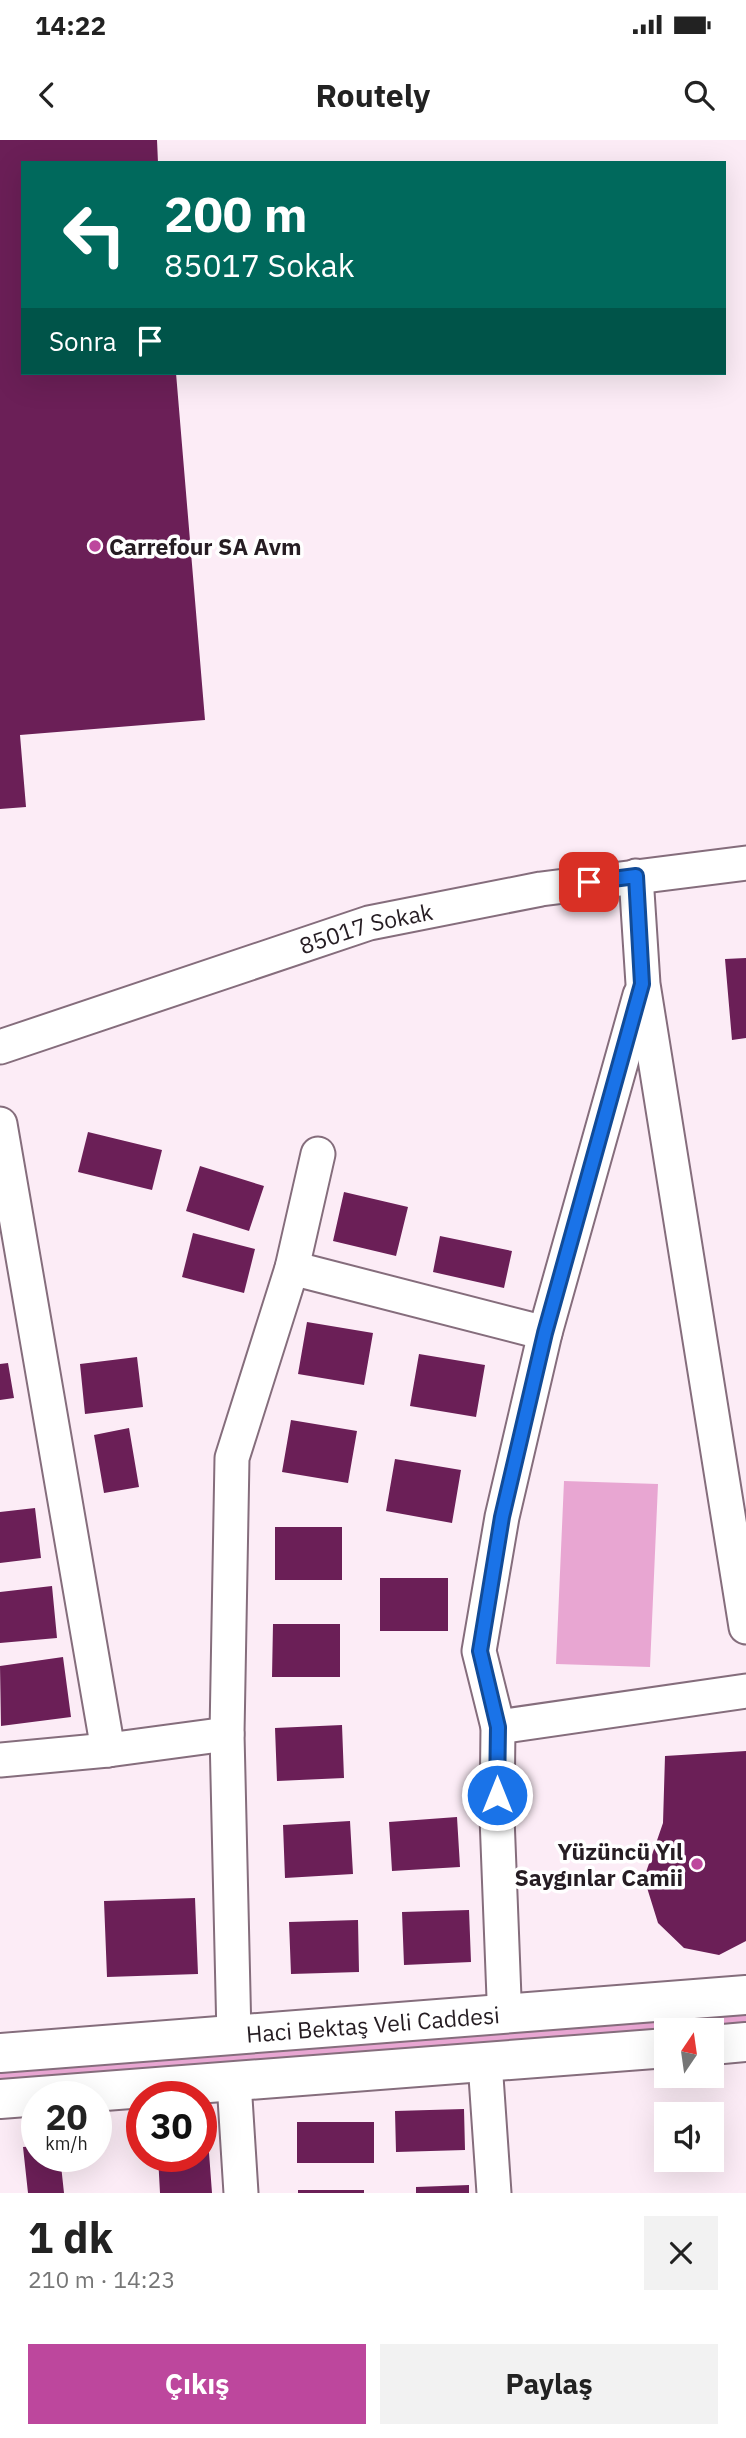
<!DOCTYPE html>
<html lang="tr">
<meta charset="utf-8">
<style>
:root{--surface:#fff;--page:#f2f2f2;--text:#222;--muted:#767676;--accent:#bd479d}
body{margin:0;font-family:"IBM Plex Sans",sans-serif;background:var(--page);color:var(--text);height:100vh;display:flex;flex-direction:column;font-size:26px;white-space:nowrap}
*{box-sizing:border-box;margin:0}
p{font-size:23px;color:var(--muted)}
.icon{flex:none;width:38px;height:38px;fill:none;stroke:currentColor;stroke-width:2;stroke-linecap:round;stroke-linejoin:round}
.map{position:relative;height:2053px;overflow:hidden}
.details{display:flex;flex-direction:column;background:var(--surface);flex:1}
.details>*{flex:none}
.hud{position:absolute;left:21px;top:21px;width:705px;height:214px;border-radius:0px;box-shadow:0 7px 28px #0002;background:#00695c;color:#fff;overflow:hidden}
.needle{width:46px;rotate:13deg}
.tools{position:absolute;left:654px;top:1878px;display:grid;gap:14px}
.tools a{display:grid;place-items:center;width:70px;height:70px;border-radius:0px;background:var(--surface);box-shadow:0 7px 28px #0002;font-size:35px}
.speed{position:absolute;left:21px;top:1941px;display:flex;gap:14px;font-size:35px;font-weight:700;text-align:center}
.speed>*{display:grid;place-content:center;width:91px;height:91px;border-radius:50%;background:var(--surface);box-shadow:0 7px 28px #0002;line-height:1}
.speed small{font-size:18px;font-weight:400}
.speed .limit{border:10px solid #d22;background:#fff;color:#111}
.pin{position:absolute;display:grid;place-items:center;width:60px;height:60px;color:#fff;margin:-30px;border-radius:14px;box-shadow:0 4px 10px #0006}
.me{position:absolute;width:77px;margin:-38px;rotate:0deg;stroke-linejoin:round;filter:drop-shadow(0 0 5px #0008)}
.turn{display:flex;align-items:center;gap:24px;height:147px;padding:0 28px;font-size:32px}
.turn .icon{width:91px;height:91px;stroke-width:2.5}
.turn b{display:block;font-size:49px;line-height:60px}
.then{display:flex;align-items:center;height:66px;padding:0 28px;background:#0003;gap:14px;font-size:26px}
.round{display:grid;place-items:center;flex:none;width:74px;height:74px;border-radius:0px;background:var(--page)}
.headline{display:flex;align-items:center;justify-content:space-between;height:119px;padding:0 28px}
h1{font-size:42px;font-weight:700;line-height:52px}
.cta{display:flex;gap:14px;margin-top:auto;padding:14px 28px}
.cta a{flex:1;height:80px;border-radius:0px;background:var(--accent);color:#fff;font-size:28px;font-weight:700;line-height:80px;text-align:center}
.cta a+a{background:var(--page);color:var(--text)}
.status{display:flex;justify-content:space-between;align-items:center;height:49px;padding:0 35px;background:var(--surface);direction:ltr}
.status svg{height:19px;fill:currentColor}
header{display:flex;justify-content:space-between;align-items:center;height:91px;padding:0 28px;background:var(--surface);font-size:32px;font-weight:700}
.map>svg:first-child{display:block}
.green{fill:#e8a6d2}
.building{fill:#6b1f57}
.lines{fill:none;stroke-linecap:round;stroke-linejoin:round}
.minor-casing{stroke:#856d7c;stroke-width:37}
.secondary-casing{stroke:#856d7c;stroke-width:42}
.minor{stroke:#fff;stroke-width:33}
.secondary{stroke:#fff;stroke-width:38}
.route-casing{stroke:#114b97;stroke-width:18}
.route{stroke:#1a73e8;stroke-width:12}
.poi-dot{fill:#bd479d;stroke:#fff;stroke-width:2.5}
.labels{text-anchor:middle;dominant-baseline:central;stroke-width:7;stroke-linejoin:round;paint-order:stroke}
.poi-label{font-size:23px;font-weight:bold;fill:#261d23;stroke:#fff;text-anchor:start}
.street-label{font-size:23px;fill:#261d23;stroke:#fff}
</style>
<div class="status"><b>14:22</b><svg viewBox="0 0 49 12"><path d="M0 12V9h3v3zM5 12V6h3v6zM10 12V3h3v9zM15 12V0h3v12zM26 1h20v11H26zM47 4h2v5h-2z"/></svg></div>
<header><svg class="icon" aria-label="back" viewBox="0 0 24 24"><path d="M15 5l-7 7 7 7"/></svg>Routely<svg class="icon" aria-label="search" viewBox="0 0 24 24"><circle cx="10" cy="10" r="6"/><path d="M15 15l6 6"/></svg></header>
<div class="map">
<svg width="746" height="2053" viewBox="0 0 746 2053">
<rect width="100%" height="100%" fill="#fcecf6"/>
<path class="green" d="M564,1341l94,3 -8,183 -94,-3z
M746,1875v8l-746,57v-8z"/>
<path class="building" d="M0,0h157l1,23h-135v210h153l29,347 -185,15 6,72 -26,2z
M746,818v80l-14,2 -7,-81z
M88,992l74,18 -10,40 -74,-18z
M200,1026l64,20 -15,45 -63,-20z
M344,1052l64,15 -12,49 -63,-15z
M193,1093l62,16 -11,44 -62,-16z
M440,1096l72,15 -8,37 -71,-16z
M307,1182l66,11 -9,52 -66,-11z
M419,1214l66,11 -9,52 -66,-11z
M137,1217l6,50 -58,7 -5,-50z
M8,1223l6,35 -14,2v-36z
M291,1280l66,11 -9,52 -66,-11z
M129,1288l10,59 -35,6 -10,-58z
M395,1319l66,11 -9,53 -66,-12z
M35,1368l6,50 -41,5v-51z
M275,1387h67v53h-67z
M380,1438h68v53h-68z
M52,1446l5,52 -57,5v-51z
M273,1484h67v53h-68z
M63,1517l8,60 -70,9 -1,-60z
M342,1585l2,53 -67,3 -2,-53z
M746,1611v190l-27,14 -35,-7 -26,-25 -14,-45 19,-55 2,-67z
M457,1677l3,50 -68,4 -3,-49z
M350,1681l3,53 -68,4 -2,-53z
M195,1758l3,76 -91,3 -3,-76z
M469,1770l2,52 -67,3 -2,-53z
M358,1780l1,52 -68,2 -2,-52z
M464,1969l1,41 -69,2 -1,-41z
M297,1982h77v41h-77z
M208,1999l4,54h-52l-2,-37h43v-16z
M37,2006v10h23l4,37h-36l-5,-46z
M469,2045v8h-53v-6z
M298,2050h66v3h-66z"/>
<g class="lines">
<defs>
<g id="minor">
<path d="M636,736l7,108 103,643"/>
<path id="s1" d="M0,907l369,-124 172,-34 205,-26"/>
<path d="M0,984l108,626"/>
<path d="M292,1128l253,65 -43,184 -23,134 19,76 -1,90 7,181 2,17"/>
<path d="M545,1193l95,-338"/>
<path d="M498,1587l248,-36"/>
<path d="M0,1620l108,-10 119,-16"/>
<path d="M234,1896l-7,-302 5,-276 60,-190 26,-114"/>
<path d="M485,1922l9,131"/>
<path d="M234,1942l7,111"/>
</g>
<g id="secondary">
<path d="M712,1905l34,-3"/>
<path id="s2" d="M0,1913l746,-58"/>
<path d="M0,1959l667,-51"/>
</g>
</defs>
<use href="#minor" class="minor-casing"/>
<use href="#secondary" class="secondary-casing"/>
<use href="#minor" class="minor"/>
<use href="#secondary" class="secondary"/>
</g>
<g class="lines">
<defs>
<path id="route" d="M497,1655l1,-68 -18,-76 22,-134 43,-184 97,-349 -6,-108 -47,6"/>
</defs>
<use href="#route" class="route-casing"/>
<use href="#route" class="route"/>
</g>
<g class="poi-dot">
<circle cx="95" cy="406" r="7"/>
<circle cx="697" cy="1724" r="7"/>
</g>
<g class="labels">
<g class="poi-label">
<text x="109" y="406">Carrefour SA Avm</text>
<text x="683" y="1711" text-anchor="end">Yüzüncü Yıl<tspan x="683" dy="26">Saygınlar Camii</tspan></text>
</g>
<g class="street-label">
<text stroke="none"><textPath href="#s1" startOffset="385">85017 Sokak</textPath></text>
<text stroke="none"><textPath href="#s2" startOffset="374">Haci Bektaş Veli Caddesi</textPath></text>
</g>
</g>
</svg>
<div class="tools">
<a><svg class="needle" viewBox="-14 -14 28 28"><path d="M0-13l5 13h-10z" fill="#e53935"/><path d="M0 13l5-13h-10z" fill="#767676"/></svg></a>
<a><svg class="icon" aria-label="sound" viewBox="0 0 24 24"><path d="M4 9h4l5-4v14l-5-4H4zM17 9q2 3 0 6"/></svg></a>
</div>
<div class="speed"><div>20<small>km/h</small></div><div class="limit">30</div></div>
<div class="pin" style="left:589px;top:742px;background:#d93025"><svg class="icon" aria-label="arrive" viewBox="0 0 24 24"><path d="M6 21V4h12l-3 4 3 4H6"/></svg></div>
<svg class="me" style="left:497px;top:1655px" viewBox="-20 -20 40 40"><circle r="17" fill="#1a73e8" stroke="#fff" stroke-width="3"/><path d="M0-11L8 9 0 5-8 9z" fill="#fff"/></svg>
<div class="hud">
<div class="turn"><svg class="icon" aria-label="left" viewBox="0 0 24 24"><path d="M17 20v-9H6M10 6l-5 5 5 5"/></svg><div><b>200 m</b>85017 Sokak</div></div>
<div class="then">Sonra<svg class="icon" aria-label="arrive" viewBox="0 0 24 24"><path d="M6 21V4h12l-3 4 3 4H6"/></svg></div>
</div>
</div>
<section class="details">
<div class="headline"><div><h1>1 dk</h1><p>210 m · 14:23</p></div><a class="round"><svg class="icon" aria-label="close" viewBox="0 0 24 24"><path d="M6 6l12 12M18 6L6 18"/></svg></a></div>
<div class="cta"><a>Çıkış</a><a>Paylaş</a></div>
</section>
